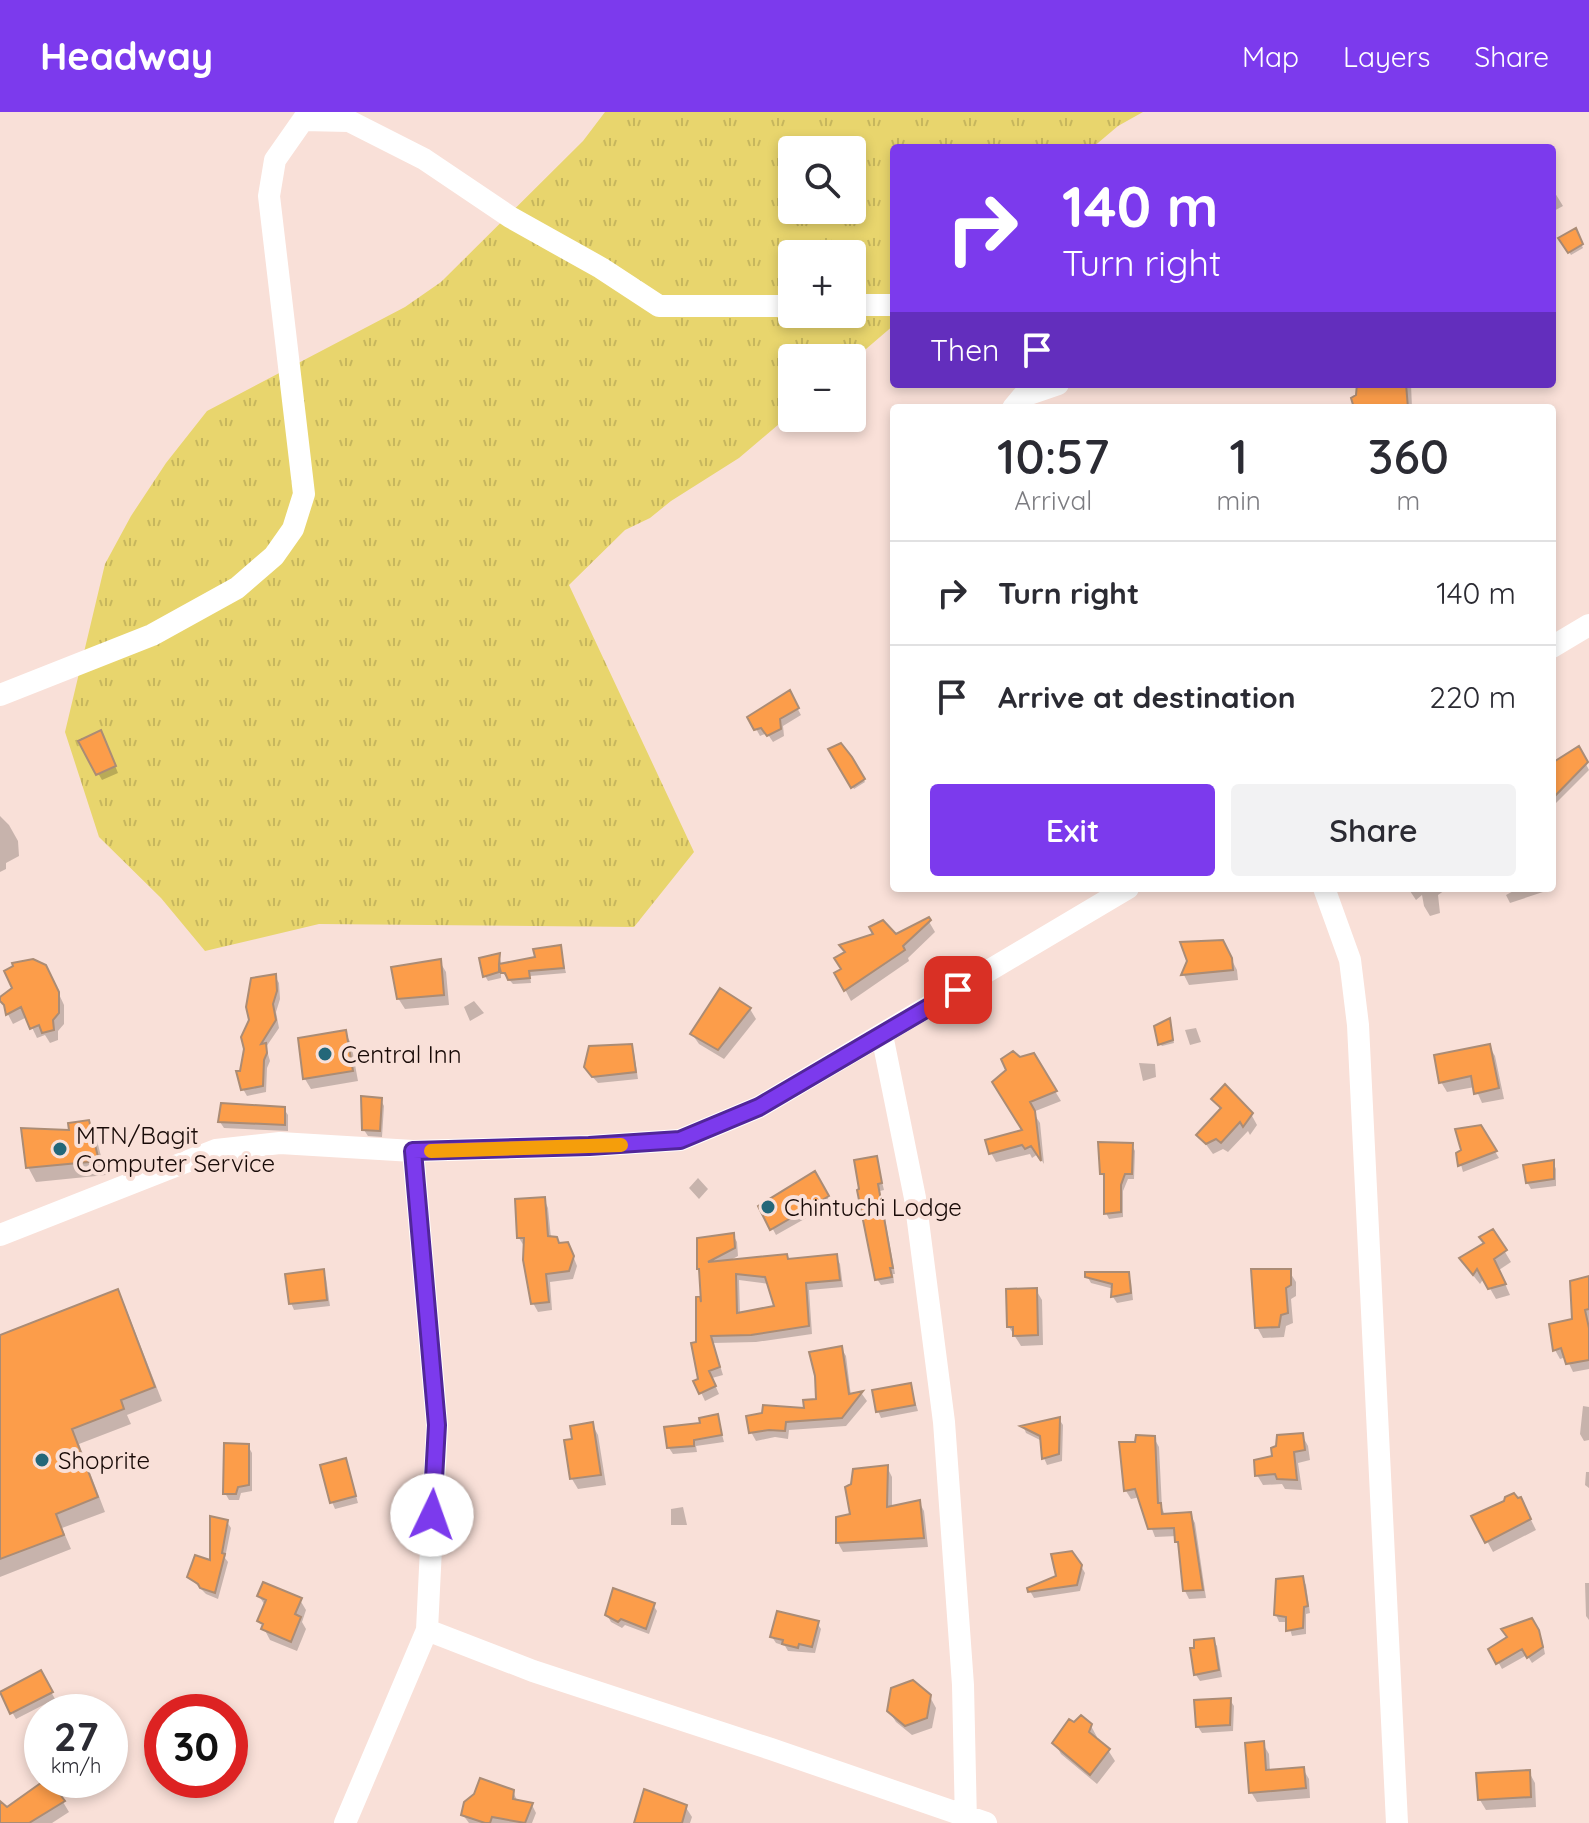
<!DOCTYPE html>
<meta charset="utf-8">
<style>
:root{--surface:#fff;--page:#f2f2f3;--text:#2b2b33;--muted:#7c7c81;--line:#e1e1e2;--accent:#7c3aed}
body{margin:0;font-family:Quicksand,sans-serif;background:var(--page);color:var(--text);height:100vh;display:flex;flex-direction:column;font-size:30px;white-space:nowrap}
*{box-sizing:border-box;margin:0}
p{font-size:26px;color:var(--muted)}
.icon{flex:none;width:44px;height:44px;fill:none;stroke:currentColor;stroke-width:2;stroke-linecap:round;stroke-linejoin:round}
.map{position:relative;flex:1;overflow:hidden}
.sheet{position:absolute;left:890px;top:292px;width:666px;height:488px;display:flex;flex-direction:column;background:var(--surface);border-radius:8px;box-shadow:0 4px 12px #0003}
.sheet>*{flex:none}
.top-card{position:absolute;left:890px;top:32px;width:666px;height:244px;border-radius:8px;box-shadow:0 4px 12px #0003;background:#7c3aed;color:#fff;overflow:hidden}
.fabs{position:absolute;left:778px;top:24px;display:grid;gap:16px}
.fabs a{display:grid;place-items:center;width:88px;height:88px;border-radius:8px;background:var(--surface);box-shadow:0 4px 12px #0003;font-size:40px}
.speed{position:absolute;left:24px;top:1582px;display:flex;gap:16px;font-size:40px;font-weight:700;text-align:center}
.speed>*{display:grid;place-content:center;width:104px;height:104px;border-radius:50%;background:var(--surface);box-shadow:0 4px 12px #0003;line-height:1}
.speed small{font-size:20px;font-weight:400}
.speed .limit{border:12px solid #d22;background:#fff;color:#111}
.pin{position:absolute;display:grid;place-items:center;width:68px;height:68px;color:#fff;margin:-34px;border-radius:16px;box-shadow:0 4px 12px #0006}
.me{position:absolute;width:88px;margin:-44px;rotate:3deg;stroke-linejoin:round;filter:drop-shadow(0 0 6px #0008)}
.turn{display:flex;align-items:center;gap:28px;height:168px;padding:0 40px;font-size:36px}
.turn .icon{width:104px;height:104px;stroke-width:2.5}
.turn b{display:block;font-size:56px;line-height:68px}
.then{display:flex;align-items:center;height:76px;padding:0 40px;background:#0003;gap:16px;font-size:30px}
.eta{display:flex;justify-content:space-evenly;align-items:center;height:136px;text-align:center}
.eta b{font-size:48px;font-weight:600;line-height:56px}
.action{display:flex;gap:16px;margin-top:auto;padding:16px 40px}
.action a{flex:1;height:92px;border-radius:8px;background:var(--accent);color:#fff;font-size:32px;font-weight:600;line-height:92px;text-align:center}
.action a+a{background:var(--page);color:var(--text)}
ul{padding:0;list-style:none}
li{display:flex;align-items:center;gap:24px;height:104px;padding:0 40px;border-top:2px solid var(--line)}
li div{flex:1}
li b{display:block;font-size:30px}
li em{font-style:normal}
header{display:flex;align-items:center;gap:48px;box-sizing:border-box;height:112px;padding:0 40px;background:var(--accent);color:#fff}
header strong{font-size:38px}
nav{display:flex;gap:44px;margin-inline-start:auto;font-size:28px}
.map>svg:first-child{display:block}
.grass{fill:url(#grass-tufts);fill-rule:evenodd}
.shadow{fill:#0003;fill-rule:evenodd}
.building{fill:#fc9d4a;stroke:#ab8c75;stroke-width:2;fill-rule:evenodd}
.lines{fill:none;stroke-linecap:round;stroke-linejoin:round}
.minor{stroke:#fff;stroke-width:22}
.route-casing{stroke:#51269a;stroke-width:20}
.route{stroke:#7c3aed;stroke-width:14}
.slow{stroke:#f59e0b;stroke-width:14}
.poi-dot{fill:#246779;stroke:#f9e0d8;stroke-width:3}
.labels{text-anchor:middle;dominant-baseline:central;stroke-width:8;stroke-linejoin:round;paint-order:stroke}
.poi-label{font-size:24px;fill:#180a07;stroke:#f9e0d8;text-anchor:start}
</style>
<header>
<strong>Headway</strong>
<nav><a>Map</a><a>Layers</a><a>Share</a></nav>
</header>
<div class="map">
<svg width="1589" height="1711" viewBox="0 0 1589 1711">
<defs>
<pattern id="grass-tufts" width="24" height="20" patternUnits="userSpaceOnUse" patternTransform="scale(2)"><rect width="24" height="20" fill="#e8d56d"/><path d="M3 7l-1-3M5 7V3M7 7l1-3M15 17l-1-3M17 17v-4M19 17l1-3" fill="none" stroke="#c6b65d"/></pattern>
</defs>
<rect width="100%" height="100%" fill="#f9e0d8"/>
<path class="grass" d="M605,0h538l-25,14 -26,22h-198v177l-42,36v-3h-60v55l-53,45 -68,43 -21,17 -25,12 -56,55 125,267 -60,75 -315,-3 -114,27 -44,-53 -62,-61 -34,-105 40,-168 26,-48 35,-53 41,-52 198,-104 36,-25 142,-141zM792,38h60v60h-60zM792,142h60v60h-60z"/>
<path class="shadow" d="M1555,81l8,13 -11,6v-18z
M1575,119l8,17 -12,7 -10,-16z
M1370,272h41l1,24h-56z
M789,581l12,22 -18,11 1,10 -11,6 -6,-9 -7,3 -10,-18z
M104,627l14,34 -16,7 -22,-38z
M1578,637l11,21 -35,35 -2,-40z
M831,638l20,8 14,24 -11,7z
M0,704l9,9 9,16 1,15 -13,7v6l-6,3z
M1408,776h40l-10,7 2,18 -10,3 -6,-10 -2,-11 -6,5z
M1519,776h28l2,2 -39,13 -4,-8z
M928,808l7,12 -27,26 1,3 -58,40 -14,-27 59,-38z
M560,835l6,26 -36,3 1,7 -18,1 -12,-13v7l-13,3 -3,-5 14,-21 3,11 35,-8z
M1228,841l9,17 1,10 -49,5 -5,-10z
M440,850l6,10 3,33 -44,4 -7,-11z
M275,864l4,7 1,16 -4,13 3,16 -13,19 4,14 -3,7 -1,24 -19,4 -4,-7 -1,-16z
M51,865l13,28v19l-6,7v9l-8,3 -5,-8 -8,3 -10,-21 -14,7 -13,-25 15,-10z
M474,889l10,12 -14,8 -6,-14z
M750,897l6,10 -32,40 -25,-15 -7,-10z
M1170,911l4,20 -12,3 -2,-2z
M1196,916l5,14 -11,3 -5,-15z
M345,921l6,10 7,38 -47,8 -6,-10z
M631,934l3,7 4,26 -40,4 -8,-9z
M1489,934l6,10 9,43 -22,4 -7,-16 -28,5 -6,-10z
M1033,943l28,46 -28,11 7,11 4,41 -6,-10 -6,4 -2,-4 -34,8 -5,-9 33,-21 -4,-73z
M1139,951l16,1 1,13 -13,4z
M1214,987l37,15 6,11 -7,10 -2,-4 -20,21 -5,-3 -10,5 -14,-19 22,-24z
M381,988l3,6 -2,31 -14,-1 -4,-6z
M284,997l4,6v16l-64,-3 -4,-6z
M88,1010l8,15 10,38 -70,7 -8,-15z
M1480,1015l19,31 -36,14 -5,-18z
M1132,1033l3,6 -1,28h-6l-5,12v26l-14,2 -3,-6v-32l-4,-7z
M876,1046l8,32 -4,1 15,83h-2l1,9 -13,2 -4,-6z
M1553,1050l3,7v17l-25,3 -4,-7z
M814,1062l17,30 -55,31 -15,-28z
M698,1066l10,11 -9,10 -10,-11z
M544,1087l4,9 3,30 21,15 5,13 -4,13 -23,3 2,28 -14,2 -5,-9 -9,-57 -5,-8z
M1493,1120l18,30 -12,8 11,25 -14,4 -12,-21 -4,6 -12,-15z
M733,1123l4,7 1,14 -11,6 62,-1 47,-5 4,8 3,23 -34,3 3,44 -56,8 -43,1 10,32 -11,3 7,16 -14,7 -9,-19 4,-2 -2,-37 5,-36 -4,-39zM739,1168l30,4 8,24 -37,6z
M1289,1159l7,11v14l-5,3 2,24 -7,3 -2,11 -21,1 -6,-11z
M323,1160l3,6 4,28 -36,4 -3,-7z
M1127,1162l4,7 2,19 -16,3 -4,-6 1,-8 -23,-6 -4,-7z
M1589,1166v91l-16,3 -7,-15 -6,2 -5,-9 19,-29z
M1036,1178l6,10 1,45 -22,1 -12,-19z
M117,1179l8,15 37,95 -35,14 4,9 -52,20 26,68 -43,16 9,21 -71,28v-240z
M841,1236l5,8 5,40 11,-2 5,7 -21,25 -57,4 -1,9 -13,-2 -19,4 -5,-9 55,-22 12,-10 -1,-24z
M910,1273l8,26 -37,7 -3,-7z
M1583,1294l6,1v33l-5,1 -4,-7z
M717,1304l7,26 -28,4 1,6 -24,2 -4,-6z
M1059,1307l4,6 -1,36 -15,4 -3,-7 -2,-17 -16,-8 -2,-5z
M592,1312l6,11 8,50 -28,4 -6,-10 -5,-38 7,-1z
M1302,1323l6,11 2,14 -12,3 4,27 -17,-1 -3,-5 -19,1 -6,-10z
M1154,1326l5,9 3,61 3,7 25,-1 5,9 11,75 -17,1 -4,-8 -4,-43 -4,-12 -22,1 -15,-40 -9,2 -5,-8 -5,-47z
M248,1334l4,7v38l-11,2 -2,7h-10l-4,-7z
M346,1348l12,43 -23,6 -3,-7z
M887,1355l5,10v31l27,-6 5,9 4,36 -85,5 -5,-9 15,-27z
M1586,1360h3v16l-4,-3z
M683,1395l4,18h-16v-16z
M1526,1398l10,20 -43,22 -19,-35z
M227,1410l4,6 -6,30 3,4 -10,37 -12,-5 -17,-17 23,-14z
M1081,1454l4,7 -5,18 -46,7 -4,-7z
M1302,1466l4,7 4,28 -4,1v20l-14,2 -4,-14h-9l-3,-7z
M1585,1471h4v37l-3,-4z
M259,1484l41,4 6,10 -4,12 4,7 -9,22 -27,-11 -10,-19 6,-14z
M653,1493l4,6 -8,23 -24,-9 -3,3 -11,-6 -4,-7z
M1531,1509l11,18 3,15 -13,9 -5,-8 -25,14 -11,-20z
M817,1511l4,6 -6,24 -27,-2 -3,-5 -9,-3 -4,-6z
M1213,1528l4,6 5,31 -22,4 -4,-6 -3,-25z
M40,1560l15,27 -39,20 -15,-26z
M930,1585l6,11 -4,20 -20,7 -16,-13 -7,-11z
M1230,1588l4,6 -1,25 -31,2 -4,-6z
M1075,1612l16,2 6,11 -2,3 13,10 7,11 -18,23 -36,-30 -6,-11z
M1263,1632l6,10 1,18 33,-3 6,10 1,19 -53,4 -6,-10z
M1529,1660l6,11 1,24 -50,3 -6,-10z
M513,1680l4,8 15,5 4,8 -4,10h-63l-6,-8z
M63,1690l6,10 -17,11h-52v-19l7,6z
M685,1694l7,11 -2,6h-54z"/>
<path class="building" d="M1576,116l7,16 -15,9 -10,-15z
M1357,272h49l2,24h-54l-3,-10 5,-3z
M790,578l9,18 -19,11 1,10 -14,7 -6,-8 -7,2 -7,-13z
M101,618l15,36 -20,9 -18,-34z
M841,631l11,14 13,22 -14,9 -23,-39z
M1579,634l9,16 -36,37v-36z
M929,805l2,3 -28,26 2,4 -61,41 -10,-18 7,-4 -7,-11 11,-6 -6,-7 34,-11 -4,-7 14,-7 13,14z
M1223,828l9,18 1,12 -52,5 6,-14 -7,-19z
M561,833l3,23 -35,3 1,7 -22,2 -3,-7h-4l-2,-8v7l-16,5 -4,-19 21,-5 -1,11 36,-7 -2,-8z
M33,847l13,6 13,27v21l-6,7 1,10 -12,3 -3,-8 -9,4 -9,-22 -15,8 -2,-10 -4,-4v-4l12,-9 -8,-17 9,-5 -1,-3z
M441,847l3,36 -47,4 -6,-32z
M276,862l1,17 -4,13 3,16 -15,24 5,-1 1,10 -3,7 -1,26 -22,4 -5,-19h4l4,-22 -3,-12 8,-17 -3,-13 5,-29z
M720,876l31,20 -33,42 -28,-16z
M1170,906l3,22 -15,5 -4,-19z
M346,918l7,41 -50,8 -5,-41z
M632,932l4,28 -44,5 -8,-10 5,-21z
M1490,932l9,44 -25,6 -3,-18 -32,7 -5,-28z
M1013,939l7,6 14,-4 23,38 -27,11 5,9 6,50 -10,-15 -6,3 -3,-4 -33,9 -4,-14 37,-10 -30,-48 14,-12 -5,-11z
M1225,972l28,29 -10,14 -3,-5 -19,21 -5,-4 -10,5 -10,-9 25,-27 -10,-9z
M361,984l21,2 -2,33 -18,-1z
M221,991l64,4v18l-67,-3z
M89,1008l10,41 -73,7 -5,-40 48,2 -1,-7z
M1481,1013l16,26 -39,15 -2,-13 5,-3 -6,-21z
M1098,1030l35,1 -1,31h-7l-4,11v27l-17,2v-40h-4z
M877,1044l5,27 -4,1 15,84h-3l2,9 -17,3 -18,-90 2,-1 -5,-29z
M1554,1048v19l-28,4 -3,-18z
M815,1059l14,25 -59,34 -12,-24z
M545,1085l3,39 9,1 2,6 9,-1 6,14 -5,15 -23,3 3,28 -18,2 -8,-44 1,-22h-7l-2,-39z
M1493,1117l14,21 -13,9 12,25 -18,5 -11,-20 -4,6 -14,-17 25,-15 -5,-6z
M734,1121l1,15 -27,14 79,-8 1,5 49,-5 3,26 -34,3 3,43 -58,9 -40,1 9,31 -11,4 7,15 -17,8 -6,-13 5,-2 -7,-36 5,-1v-45l4,-1 1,6 -2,-33h-2v-31zM736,1162l29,3 9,29 -37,7z
M324,1157l3,31 -38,4 -4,-30z
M1251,1157h40v16l-5,3 2,25 -7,2 -2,12 -24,1z
M1085,1160h44l2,21 -20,4 1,-13 -27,-7z
M1589,1164v33l-4,1 4,18v32l-23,4 -5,-16 -8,3 -4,-27 23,-5 -2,-38z
M1037,1176l1,47 -25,1v-9h-6l-1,-38z
M118,1177l37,98 -34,13 3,9 -52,20 26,68 -42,17 8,21 -64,24v-224z
M842,1234l7,48 14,-3 -21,27 -56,4 -1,9 -16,-1 -20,3 -3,-17 16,-3 1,-8 41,3 -1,-8 13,-1 -1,-23 -6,-24z
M911,1271l4,22 -39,7 -4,-22z
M718,1302l4,21 -28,5v6l-27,2 -3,-21 36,-4 -1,-5z
M1060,1305l-1,37 -17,5 -2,-23 -20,-10z
M593,1310l8,53 -31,4 -6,-39 8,-1 -2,-13z
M1303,1321l2,17 -11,2 3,28 -20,-1 -2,-5 -20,2 -1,-16 18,-4 -1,-8 5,-2 1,-11z
M1136,1323l19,1 3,67h3l1,11 29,-2 12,78 -20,1 -5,-49h-3l-1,-14 -26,1 -13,-40 -11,2 -5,-49h16z
M224,1331l25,1v41l-11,2 -2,7h-13z
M346,1346l10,38 -26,7 -10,-38z
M888,1353l-1,42 33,-7 4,38 -88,5v-26l14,-3 -5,-27 6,-3 2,-15z
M1514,1381l4,5 3,-1 10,22 -46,24 -14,-27 33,-15 1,-4z
M210,1404l18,4 -6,33 3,1 -10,39 -15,-5 -2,-4 -11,-7 8,-22 15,5z
M1072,1439l10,14 -5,20 -49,7 -1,-4 29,-12 -5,-22z
M1303,1464l5,30 -4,1 -1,21 -17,3v-14l-12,-2 2,-36z
M263,1470l39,16 -7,16 6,3 -10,25 -30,-13 2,-5 -6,-3 9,-21 -9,-4z
M613,1476l42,15 -9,26 -25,-10 -3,3 -13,-7z
M777,1499l42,10 -7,26 -13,-3 -1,4 -16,-4 1,-4 -13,-3z
M1532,1506l7,12 4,17 -16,11 -5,-9 -26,15 -8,-15 19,-12 -6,-8z
M1214,1526l5,32 -25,5 -4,-27h4v-8z
M41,1558l12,22 -43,22 -10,-22z
M913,1568l18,15 -4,23 -22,8 -18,-15 4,-23z
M1231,1586l-1,27 -34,2 -2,-27z
M1081,1603l11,9 -3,8 21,17 -20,26 -38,-32 17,-24 5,3z
M1264,1629l2,29 38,-3 2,21 -57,5 -4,-50z
M1530,1658l1,27 -53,3 -2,-27z
M480,1666l34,12 -1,9 20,4 -8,20 -33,-6 -2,6h-5l-24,-8 3,-13 10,-8z
M45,1668h4l16,21 -36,22h-29v-22l7,6z
M644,1677l43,16 -5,18h-48z"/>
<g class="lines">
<path class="minor" d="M852,193h42
M1013,296l10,-12 35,-12
M1552,535l37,-22
M0,583l152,-60 85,-47 37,-32 19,-27 11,-35 -35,-298 6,-36 28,-40 46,1 75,38 86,58 91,51 58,38h133
M1324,776l26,72 8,65 39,798
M882,923l33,163 29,224 19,263 3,138
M413,1039l24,274 -10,205 106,41 238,78 215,74
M0,1123l216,-85 64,-7 133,8 176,-5 91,-6 79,-33 369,-219
M345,1711l82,-193"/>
</g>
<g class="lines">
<defs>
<path id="route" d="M432,1403l5,-90 -24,-274 176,-5 91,-6 79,-33 199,-117"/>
</defs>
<use href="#route" class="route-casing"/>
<use href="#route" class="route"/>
<path class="slow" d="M431,1039l190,-6"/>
</g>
<g class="poi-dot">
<circle cx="325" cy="942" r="8"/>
<circle cx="60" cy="1037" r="8"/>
<circle cx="768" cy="1095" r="8"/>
<circle cx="42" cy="1348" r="8"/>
</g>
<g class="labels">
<g class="poi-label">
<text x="341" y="942">Central Inn</text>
<text x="76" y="1023">MTN/Bagit<tspan x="76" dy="28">Computer Service</tspan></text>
<text x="784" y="1095">Chintuchi Lodge</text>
<text x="58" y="1348">Shoprite</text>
</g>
</g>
</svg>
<div class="fabs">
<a><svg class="icon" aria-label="search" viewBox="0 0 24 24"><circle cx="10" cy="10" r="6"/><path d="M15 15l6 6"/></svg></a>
<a>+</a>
<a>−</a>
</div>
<div class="speed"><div>27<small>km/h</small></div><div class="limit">30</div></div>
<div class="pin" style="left:958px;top:878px;background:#d93025"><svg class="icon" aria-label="arrive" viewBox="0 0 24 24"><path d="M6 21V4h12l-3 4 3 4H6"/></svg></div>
<svg class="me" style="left:432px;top:1403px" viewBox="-20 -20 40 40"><circle r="19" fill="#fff"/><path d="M0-13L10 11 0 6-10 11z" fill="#7c3aed"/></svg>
<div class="top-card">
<div class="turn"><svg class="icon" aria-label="right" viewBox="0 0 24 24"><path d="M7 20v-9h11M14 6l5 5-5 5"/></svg><div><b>140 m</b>Turn right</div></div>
<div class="then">Then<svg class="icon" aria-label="arrive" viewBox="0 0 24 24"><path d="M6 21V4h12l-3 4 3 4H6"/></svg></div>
</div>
<section class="sheet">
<div class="eta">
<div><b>10:57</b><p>Arrival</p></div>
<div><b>1</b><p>min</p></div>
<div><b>360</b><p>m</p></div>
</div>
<ul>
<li><svg class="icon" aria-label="right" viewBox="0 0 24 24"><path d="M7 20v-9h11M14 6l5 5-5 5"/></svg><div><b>Turn right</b></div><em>140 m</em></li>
<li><svg class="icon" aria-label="arrive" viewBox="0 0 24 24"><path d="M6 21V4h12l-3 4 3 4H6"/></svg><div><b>Arrive at destination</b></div><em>220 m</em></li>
</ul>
<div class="action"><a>Exit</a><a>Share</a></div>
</section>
</div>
